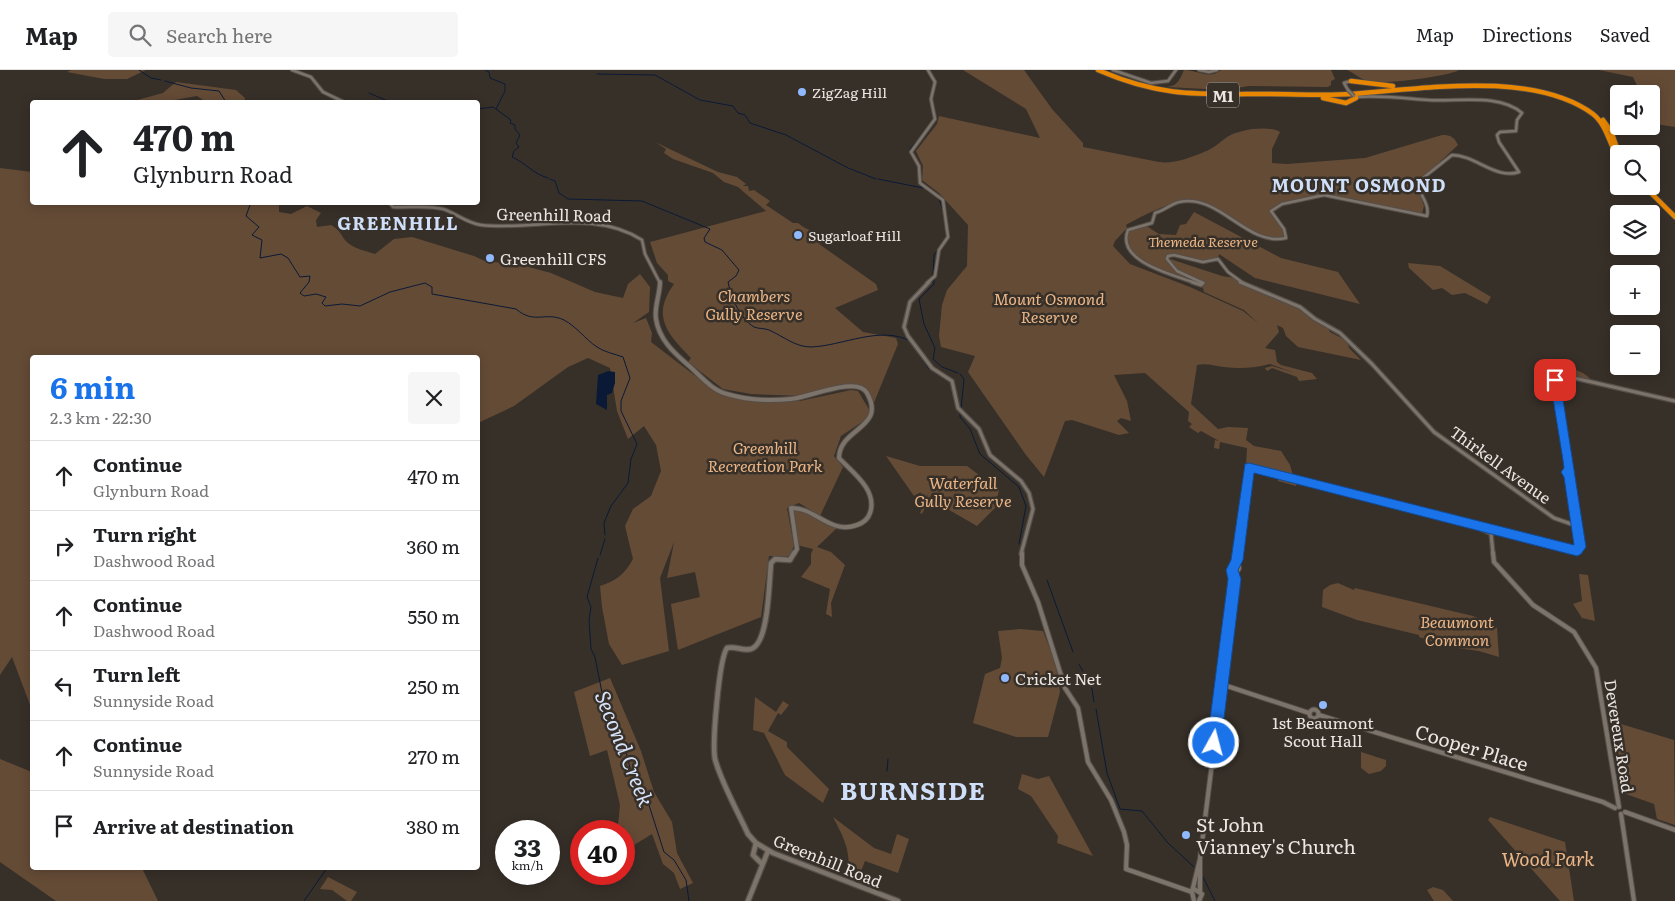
<!DOCTYPE html>
<meta charset="utf-8">
<style>
:root{--surface:#fff;--page:#f6f6f6;--text:#202124;--muted:#757577;--line:#e0e0e0;--accent:#1a73e8}
body{margin:0;font-family:Literata,serif;background:var(--page);color:var(--text);height:100vh;display:flex;flex-direction:column;font-size:19px;white-space:nowrap}
*{box-sizing:border-box;margin:0}
p{font-size:16px;color:var(--muted)}
.icon{flex:none;width:28px;height:28px;fill:none;stroke:currentColor;stroke-width:2;stroke-linecap:round;stroke-linejoin:round}
.map{position:relative;flex:1;overflow:hidden}
.sheet{position:absolute;left:30px;top:285px;width:450px;height:515px;display:flex;flex-direction:column;background:var(--surface);border-radius:5px;box-shadow:0 2px 12px #0003}
.sheet>*{flex:none}
.banner{position:absolute;left:30px;top:30px;width:450px;height:105px;border-radius:5px;box-shadow:0 2px 12px #0003;background:#fff;color:var(--text);overflow:hidden}
.controls{position:absolute;left:1610px;top:15px;display:grid;gap:10px}
.controls a{display:grid;place-items:center;width:50px;height:50px;border-radius:5px;background:var(--surface);box-shadow:0 2px 12px #0003;font-size:25px}
.speed{position:absolute;left:495px;top:750px;display:flex;gap:10px;font-size:25px;font-weight:700;text-align:center}
.speed>*{display:grid;place-content:center;width:65px;height:65px;border-radius:50%;background:var(--surface);box-shadow:0 2px 12px #0003;line-height:1}
.speed small{font-size:12px;font-weight:400}
.speed .limit{border:8px solid #d22;background:#fff;color:#111}
.pin{position:absolute;display:grid;place-items:center;width:42px;height:42px;color:#fff;margin:-21px;border-radius:10px;box-shadow:0 2px 8px #0006}
.me{position:absolute;width:55px;margin:-28px;rotate:7deg;stroke-linejoin:round;filter:drop-shadow(0 0 4px #0008)}
.turn{display:flex;align-items:center;gap:18px;height:105px;padding:0 20px;font-size:22px}
.turn .icon{width:65px;height:65px;stroke-width:2.5}
.turn b{display:block;font-size:35px;line-height:42px}
.round{display:grid;place-items:center;flex:none;width:52px;height:52px;border-radius:5px;background:var(--page)}
.summary{display:flex;align-items:center;justify-content:space-between;height:85px;padding:0 20px}
h1{font-size:30px;font-weight:700;line-height:38px;color:var(--accent)}
ul{padding:0;list-style:none}
li{display:flex;align-items:center;gap:15px;height:70px;padding:0 20px;border-top:1px solid var(--line)}
li div{flex:1}
li b{display:block;font-size:19px}
li em{font-style:normal}
header{display:flex;align-items:center;gap:30px;box-sizing:border-box;height:70px;padding:0 25px;background:var(--surface);border-bottom:1px solid var(--line)}
header strong{font-size:24px}
nav{display:flex;gap:28px;margin-inline-start:auto;font-size:18px}
.search{width:350px;height:45px;background:var(--page);display:flex;align-items:center;gap:12px;box-sizing:border-box;padding:0 18px;border-radius:5px;color:var(--muted);font-size:19px}
.map>svg:first-child{display:block}
.green{fill:#644b36}
.water{fill:#0a1a36}
.lines{fill:none;stroke-linecap:round;stroke-linejoin:round}
.stream{stroke:#0a1a36;stroke-width:1}
.tertiary-far2-casing{stroke:#544e48;stroke-width:4.5}
.tertiary-far1-casing{stroke:#544e48;stroke-width:5.5}
.tertiary-casing{stroke:#544e48;stroke-width:6}
.secondary-far2-casing{stroke:#544e48;stroke-width:4.5}
.secondary-far1-casing{stroke:#544e48;stroke-width:6}
.secondary-casing{stroke:#544e48;stroke-width:7}
.motorway-casing{stroke:#544e48;stroke-width:6}
.tertiary-far2{stroke:#7c736b;stroke-width:2.5}
.tertiary-far1{stroke:#7c736b;stroke-width:3}
.tertiary{stroke:#7c736b;stroke-width:4}
.secondary-far2{stroke:#7c736b;stroke-width:2.5}
.secondary-far1{stroke:#7c736b;stroke-width:4}
.secondary{stroke:#7c736b;stroke-width:4.5}
.motorway{stroke:#e88600;stroke-width:4.5}
.tertiary-bridge-casing{stroke:#544e48;stroke-width:4.5;stroke-linecap:butt}
.tertiary-bridge{stroke:#7c736b;stroke-width:2.5}
.route{fill:#1a73e8;stroke:#114b97}
.poi-dot{fill:#90b8fd;stroke:#373029;stroke-width:2}
.labels{text-anchor:middle;dominant-baseline:central;stroke-width:5;stroke-linejoin:round;paint-order:stroke}
.far-poi-label{font-size:14px;fill:#ebe6e2;stroke:#373029;text-anchor:start}
.far-park-label{font-size:14px;font-style:italic;fill:#ecb687;stroke:#373029}
.shield{fill:#373029;stroke:#b5afaa;stroke-width:1}
.shield-label{font-size:15px;font-weight:bold;fill:#ebe6e2}
.street-label{font-size:16px;fill:#ebe6e2;stroke:#373029}
.poi-label{font-size:16px;fill:#ebe6e2;stroke:#373029;text-anchor:start}
.park-label{font-size:16px;font-style:italic;fill:#ecb687;stroke:#373029}
.far-district-label{font-size:18px;font-weight:bold;letter-spacing:1px;fill:#cfdff9;stroke:#373029}
.near-street-label{font-size:19px;fill:#ebe6e2;stroke:#373029}
.near-poi-label{font-size:19px;fill:#ebe6e2;stroke:#373029;text-anchor:start}
.near-park-label{font-size:19px;font-style:italic;fill:#ecb687;stroke:#373029}
.near-water-label{font-size:21px;font-style:italic;fill:#d6e3fb;stroke:#373029}
.near-district-label{font-size:25px;font-weight:bold;letter-spacing:1px;fill:#cfdff9;stroke:#373029}
</style>
<header>
<strong>Map</strong>
<div class="search"><svg class="icon" aria-label="search" viewBox="0 0 24 24"><circle cx="10" cy="10" r="6"/><path d="M15 15l6 6"/></svg>Search here</div>
<nav><a>Map</a><a>Directions</a><a>Saved</a></nav>
</header>
<div class="map">
<svg width="1675" height="831" viewBox="0 0 1675 831">
<rect width="100%" height="100%" fill="#373029"/>
<path class="green" d="M71,0h75l-19,9h-23l-37,-7z
M963,0h61l28,39 31,34v4l76,15c14,2 31,-4 45,-10 9,-3 16,-10 23,-15 12,-8 42,-12 53,-5l-8,17v14l15,1 78,-6 77,-23c9,0 12,2 16,10l-42,39 8,22 -2,8 -20,-2 -78,-17 -42,9 -11,5 13,20 1,10c-27,7 -60,-31 -88,-36 -24,-5 -50,11 -71,22l1,3 -12,13 -2,5 17,18 60,23 53,24 15,12 -14,-13 -40,-18 -2,-7c-20,-6 -90,-22 -74,-55l17,-5 14,9 17,1 4,-10 6,-1 8,-12 87,46 57,14 22,32 -105,-26 -36,-24 -1,5 -11,3 -35,-7 -5,3 55,18 13,2 65,29 26,18 4,7 17,9 2,7 12,12 -63,-13 -12,-11 -3,-8 -6,-3 2,7 -14,16 10,2 2,12 4,3 31,8 5,6 -18,2 -2,-4 -25,-9 -5,3 -2,-3 7,-2 23,7 -25,-9c-15,4 -30,5 -46,3 -10,-1 -17,-4 -27,-2l-6,39 27,25 10,-2 20,1 -2,12 8,6 27,5 9,14 4,14h3l-1,7 -18,-5v-7l-32,-8 1,-18 -27,-6 -1,7 -5,-1 1,-8 4,1 -18,-10 -3,2 -9,-6 3,-3 -4,-3 1,-9 -44,-39 -31,2 13,26 4,20 -10,-3 -4,3 12,12 -10,2 -47,-15 -7,1 -21,56 -18,-22 -58,-83 7,-16 -34,-9 -2,-11 3,-31 5,-15 20,-24 1,-41 -29,-32 -17,-13 1,-14 -7,-15 21,-27 2,-8 101,22 -14,-29z
M1184,0c13,0 26,10 37,0h110l4,9 -4,2v4l-3,2 -79,-1 -25,4 -57,-3c11,-1 13,-8 17,-17z
M1347,0h112c-12,7 -74,14 -88,12 -10,-2 -15,-8 -24,-12z
M1599,0h76v57l-20,-3 -4,-9v-21h-10l-8,-17z
M176,12l60,8 9,8 -1,4h-38l-9,-6 -34,6h-33l33,-9z
M655,72l63,30 19,5 9,7 -3,2h5l1,5 5,-1 16,11 -4,4 27,18h5c9,8 20,9 31,16l-8,1 1,3 -3,1 57,40 2,6 -43,18 28,24 33,6 2,6 -25,61 -4,-14 -6,-5 -12,-2 -49,12 -51,-2 -28,-5 -35,-27 3,-4c-24,-25 -40,-42 -17,-74l-6,-3v-6l-11,-12 -7,-21 116,-31 -28,-24 -14,-5 -11,-9 -40,-14 -9,-6 2,-4z
M0,98l32,4v30l247,1v9l12,2 16,-8 14,7 -5,7 1,7 14,-2c12,7 9,11 17,18 7,6 18,8 27,11l19,-15 18,-2 62,19 13,6 27,1 37,10 44,19 28,6 5,-14 12,-10 10,13 -1,25 -16,11 13,-5 6,15 -1,9 68,52 33,6 48,1 51,-11 7,1 12,20 -5,9 -24,16 -7,20 9,11 -23,49 -21,-13 -12,5 7,38 -5,10h-20l-8,61 -83,33 -7,-46 29,-7 -5,-25 -28,6 7,-36 -14,36 9,73 -47,14 -13,-21 -7,-37 -2,-21c16,-5 25,-12 33,-27l-8,-33 8,-17 18,-13 10,-25 -5,-26 -12,-19 -16,13 -11,-28 -7,-43 -22,-10 -20,9 -54,39 -36,17v-65h-446v352l-20,-53 -12,18z
M1408,193l32,3 51,31 -4,7 -22,-11 -13,2 -10,-7 -9,2 -24,-22z
M1553,294c13,4 33,5 40,19l-38,-11z
M886,386l34,10h47l32,24 -4,18 -18,18 -33,-19 -5,-11 -7,-3 -10,21 -2,-1 9,-21 -5,9 -6,-2 3,-7 -7,4z
M791,438c15,-1 32,14 47,19l-21,20 14,5 14,13 -14,38 1,14 -6,-3 4,-25 -29,-12 10,-13v-10l2,-5 -16,-4z
M1579,504l9,1 7,46 -13,-3 -9,-14 9,-3z
M1338,513l16,7 1,-2 118,28 21,9 3,3 2,29 -20,-6 -29,-4 -31,-10v-2l-62,-15 -35,-13 1,-17 7,-5z
M1020,559l23,2 13,34 4,27 -12,45h-32l-43,-14 12,-49 15,-6 2,-10 -4,-27z
M610,608l31,73 13,41 18,30 5,31 16,30 -13,6 -6,-16 -11,-9 -11,-30 -18,11 -10,-8 -1,-10 -5,-2 2,-20 -13,-55 -17,6 -16,-64z
M755,627l21,15 7,-11 6,4 -8,10 -3,-2 -10,18 19,11v5l42,42 -6,14 -38,-28 -21,-42 -11,-3z
M1611,651l63,19 1,85 -18,-6 -3,-15 -31,-11z
M1361,682l25,8v6l-5,5 -12,3 -8,-6z
M0,689l32,13v96h110l16,33h-102l-56,-39z
M1022,704l16,5 11,-3 44,80 -36,-13 1,-7 -27,-40 -13,-7z
M833,747l41,31 17,6 6,-20 12,5 -11,34 -33,-12 -7,18 -10,-4c3,-24 -4,-37 -15,-58z
M1490,747l75,25 9,59h-14l-72,-81z
M328,807l29,15 -6,9h-4l-15,-11 -12,-1z
M1433,817l10,3 10,11h-19l-7,-11z"/>
<path class="water" d="M608,301l7,1v11l-3,10 -5,2v15l-11,-6 2,-29z"/>
<g class="lines">
<path class="stream" d="M139,0l12,8 10,2
M485,0l4,2 1,6 15,6v7l-9,18 15,11 -1,3 5,2v4l5,6 -4,8 3,4 -4,3
M597,4l58,1 45,25 33,6 5,7 7,2 5,8 36,12 62,33 28,11
M933,6l3,7 -3,10
M165,11l26,7 28,3 7,11
M369,23l21,9
M478,39l15,-2 3,2
M514,81l-2,6c14,6 21,17 36,21
M912,87l-2,-8 13,-15
M918,99l2,15 12,9
M550,109l5,2 4,12 9,6 74,2 68,28 -6,9 1,4 17,8 17,20 -3,6 -8,6c3,15 12,37 26,45 5,2 10,1 15,3 14,6 26,17 42,17 31,-1 70,-22 99,-6
M878,109l45,9
M939,129l5,14
M255,132l-5,3 -4,11 13,11 -7,8 10,5 -2,18 21,-4 7,4 12,19 10,-1 -1,6 -9,11 4,3 12,-2 10,3 -4,6 3,3 17,-2 18,2 30,-14 35,-9 7,4v7l84,15c19,16 29,2 48,11 13,7 21,19 33,27 7,5 18,7 26,10l7,21 -9,23v10l16,33 -6,15 -3,24 -17,23 -7,17 1,12
M946,157v11
M933,205l1,-20 7,-9
M934,209v5l-15,15 5,25 11,24 -2,11 9,8 16,6
M914,277l15,22 4,1
M960,304l4,5 -3,30
M960,343v4l10,12 10,25 39,33 7,19 -7,38
M600,485l5,-16
M598,488l-11,39 4,10 -2,13 2,29 4,8 10,51 17,28 8,32
M1047,510l26,72
M1079,594l13,25 2,13
M1096,639l11,64 13,36 22,2 26,32 26,24
M887,701l1,-12
M637,710l11,22 16,50 10,8 12,20 3,21
M1203,807l12,24
M304,831l23,-33"/>
<defs>
<path id="tertiary-far2" d="M1348,20l-4,-7 7,-2
M927,213l8,-7 4,-26 9,-13 -5,-37 -23,-17 -1,-17 -8,-14 24,-33 -4,-20 4,-17 -7,-12
M1195,213c-20,-8 -80,-21 -67,-53l24,-7 3,-10c8,-2 18,-10 24,-11 41,-9 67,45 107,36l-2,-9 -13,-18 11,-7 42,-9 103,21c3,-14 -9,-21 -9,-34l34,-27c23,0 44,25 67,17l-20,-30 -2,-7 3,-3 16,-1 1,-11 5,-7c-23,-20 -65,-11 -94,-13 -26,-2 -47,-5 -73,-3
M1203,213l-26,-12 -10,-12 1,-3 6,-1 29,7 15,-3 10,13 15,11"/>
<path id="tertiary-far1" d="M929,212l-19,20 -6,25 4,9 24,32 20,13 6,27 21,21 11,26 31,26 8,12 4,16 -12,45
M1192,212l9,3 2,-2 -3,-1
M1240,212l60,25 15,12 25,14 32,31 62,68 120,86 23,8
M1561,305l114,26
M1557,307l-4,-5 8,3 -6,5 15,91
M1567.5 403a2.5 2.5 0 1 1 5 0a2.5 2.5 0 1 1-5 0Z
M1472,455l18,2 4,5 -4,1z
M1494,461l85,19 -9,-75
M1491,463l2,21
M1237,484l12,-87 223,58"/>
<path id="tertiary" d="M1022,483v12l16,37 27,86 13,20 10,54 23,38 13,32 3,13 -1,24 66,23
M1493,483l1,9 39,43 41,27 22,36 23,139
M1233 498a3 3 0 1 1 6 0a3 3 0 1 1-6 0Z
M1235,495l2,-12
M1221,614l88,29
M1309.5 644a4.5 4.5 0 1 1 9 0a4.5 4.5 0 1 1-9 0Z
M1319,645l284,87 12,6
M1625,742l50,18
M1621,744l13,87
M1200,790v31
M1194,819l8,5 -3,7
M1192,822l8,-33 36,-287
M1192,822l2,9"/>
<path id="secondary-far2" d="M292,0l19,7 12,15 21,10
M1113,0l38,13 17,-2 8,-11
M1199,0l10,2 8,-2
M389,132l4,5c15,1 35,-2 50,2 13,4 23,14 38,16 54,6 113,-16 161,15l3,14 15,29"/>
<path id="secondary-far1" d="M660,212c0,13 -6,24 -4,37 3,20 17,33 32,46 12,10 23,25 39,29 20,6 44,7 64,5 16,-1 67,-24 76,-6 20,35 -28,35 -28,65 13,14 39,32 31,55 -2,6 -7,10 -13,12 -27,10 -42,-18 -66,-17l6,41 -3,5"/>
<path id="secondary" d="M794,483l-4,7 -15,-1 -4,4c-2,17 -2,81 -20,86 -8,2 -16,-3 -24,-1 -8,11 -15,96 -12,111 6,23 23,53 33,75l8,9 17,10 125,48
M756,773l-3,12 9,9
M748,831l20,-50"/>
<path id="motorway" d="M1098,0c64,28 103,24 171,24 27,0 55,2 83,0 70,-5 181,-24 241,20 14,11 17,32 26,46
M1351,11l42,5
M1323,28l23,5 10,-5
M1603,50l8,11 8,23
M1644,116l31,31"/>
</defs>
<use href="#tertiary-far2" class="tertiary-far2-casing"/>
<use href="#tertiary-far1" class="tertiary-far1-casing"/>
<use href="#tertiary" class="tertiary-casing"/>
<use href="#secondary-far2" class="secondary-far2-casing"/>
<use href="#secondary-far1" class="secondary-far1-casing"/>
<use href="#secondary" class="secondary-casing"/>
<use href="#motorway" class="motorway-casing"/>
<use href="#tertiary-far2" class="tertiary-far2"/>
<use href="#tertiary-far1" class="tertiary-far1"/>
<use href="#tertiary" class="tertiary"/>
<use href="#secondary-far2" class="secondary-far2"/>
<use href="#secondary-far1" class="secondary-far1"/>
<use href="#secondary" class="secondary"/>
<use href="#motorway" class="motorway"/>
<defs>
<path id="tertiary-bridge" d="M1348,20l6,6"/>
</defs>
<use href="#tertiary-bridge" class="tertiary-bridge-casing"/>
<use href="#tertiary-bridge" class="tertiary-bridge"/>
</g>
<path class="route" d="M1555,307l5,3 26,167 -5,7 -4,2 -323,-83 -11,87 -5,10 3,9 -20,164 -2,5 -5,2 -5,-2 -2,-5 21,-164 -2,-9 5,-10 14,-96 4,-1 325,82 -10,-68 -3,-5 3,-4 -1,-8 -13,-80z"/>
<g class="poi-dot">
<circle cx="802" cy="22" r="5"/>
<circle cx="798" cy="165" r="5"/>
<circle cx="490" cy="188" r="5"/>
<circle cx="1005" cy="608" r="5"/>
<circle cx="1323" cy="635" r="5"/>
<circle cx="1186" cy="765" r="5"/>
</g>
<g class="labels">
<g class="far-poi-label">
<text x="812" y="22">ZigZag Hill</text>
<text x="808" y="165">Sugarloaf Hill</text>
</g>
<g class="far-park-label">
<text x="1203" y="171">Themeda Reserve</text>
</g>
<rect class="shield" x="1207" y="12.5" width="32" height="25" rx="4"/>
<g class="shield-label">
<text x="1223" y="25">M1</text>
</g>
<g class="street-label">
<text transform="translate(554 144) rotate(1)">Greenhill Road</text>
<text transform="translate(1501 394) rotate(36)">Thirkell Avenue</text>
<text transform="translate(1620 666) rotate(81)">Devereux Road</text>
<text transform="translate(828 790) rotate(22)">Greenhill Road</text>
</g>
<g class="poi-label">
<text x="500" y="188">Greenhill CFS</text>
<text x="1015" y="608">Cricket Net</text>
<text x="1323" y="652" text-anchor="middle">1st Beaumont<tspan x="1323" dy="18">Scout Hall</tspan></text>
</g>
<g class="park-label">
<text x="754" y="225">Chambers<tspan x="754" dy="18">Gully Reserve</tspan></text>
<text x="1049" y="228">Mount Osmond<tspan x="1049" dy="18">Reserve</tspan></text>
<text x="765" y="377">Greenhill<tspan x="765" dy="18">Recreation Park</tspan></text>
<text x="963" y="412">Waterfall<tspan x="963" dy="18">Gully Reserve</tspan></text>
<text x="1457" y="551">Beaumont<tspan x="1457" dy="18">Common</tspan></text>
</g>
<g class="far-district-label">
<text x="1359" y="114">MOUNT OSMOND</text>
<text x="398" y="152">GREENHILL</text>
</g>
<g class="near-street-label">
<text transform="translate(1472 677) rotate(17)">Cooper Place</text>
</g>
<g class="near-poi-label">
<text x="1196" y="754">St John<tspan x="1196" dy="22">Vianney's Church</tspan></text>
</g>
<g class="near-park-label">
<text x="1548" y="788">Wood Park</text>
</g>
<g class="near-water-label">
<text transform="translate(626 678) rotate(68)">Second Creek</text>
</g>
<g class="near-district-label">
<text x="913" y="719">BURNSIDE</text>
</g>
</g>
</svg>
<div class="controls">
<a><svg class="icon" aria-label="sound" viewBox="0 0 24 24"><path d="M4 9h4l5-4v14l-5-4H4zM17 9q2 3 0 6"/></svg></a>
<a><svg class="icon" aria-label="search" viewBox="0 0 24 24"><circle cx="10" cy="10" r="6"/><path d="M15 15l6 6"/></svg></a>
<a><svg class="icon" aria-label="layers" viewBox="0 0 24 24"><path d="M12 4l9 5-9 5-9-5zM3 14l9 5 9-5"/></svg></a>
<a>+</a>
<a>−</a>
</div>
<div class="speed"><div>33<small>km/h</small></div><div class="limit">40</div></div>
<div class="pin" style="left:1555px;top:310px;background:#d93025"><svg class="icon" aria-label="arrive" viewBox="0 0 24 24"><path d="M6 21V4h12l-3 4 3 4H6"/></svg></div>
<svg class="me" style="left:1214px;top:673px" viewBox="-20 -20 40 40"><circle r="17" fill="#1a73e8" stroke="#fff" stroke-width="3"/><path d="M0-11L8 9 0 5-8 9z" fill="#fff"/></svg>
<div class="banner">
<div class="turn"><svg class="icon" aria-label="ahead" viewBox="0 0 24 24"><path d="M12 20V5M6 11l6-6 6 6"/></svg><div><b>470 m</b>Glynburn Road</div></div>
</div>
<section class="sheet">
<div class="summary"><div><h1>6 min</h1><p>2.3 km · 22:30</p></div><a class="round"><svg class="icon" aria-label="close" viewBox="0 0 24 24"><path d="M6 6l12 12M18 6L6 18"/></svg></a></div>
<ul>
<li><svg class="icon" aria-label="ahead" viewBox="0 0 24 24"><path d="M12 20V5M6 11l6-6 6 6"/></svg><div><b>Continue</b><p>Glynburn Road</p></div><em>470 m</em></li>
<li><svg class="icon" aria-label="right" viewBox="0 0 24 24"><path d="M7 20v-9h11M14 6l5 5-5 5"/></svg><div><b>Turn right</b><p>Dashwood Road</p></div><em>360 m</em></li>
<li><svg class="icon" aria-label="ahead" viewBox="0 0 24 24"><path d="M12 20V5M6 11l6-6 6 6"/></svg><div><b>Continue</b><p>Dashwood Road</p></div><em>550 m</em></li>
<li><svg class="icon" aria-label="left" viewBox="0 0 24 24"><path d="M17 20v-9H6M10 6l-5 5 5 5"/></svg><div><b>Turn left</b><p>Sunnyside Road</p></div><em>250 m</em></li>
<li><svg class="icon" aria-label="ahead" viewBox="0 0 24 24"><path d="M12 20V5M6 11l6-6 6 6"/></svg><div><b>Continue</b><p>Sunnyside Road</p></div><em>270 m</em></li>
<li><svg class="icon" aria-label="arrive" viewBox="0 0 24 24"><path d="M6 21V4h12l-3 4 3 4H6"/></svg><div><b>Arrive at destination</b></div><em>380 m</em></li>
</ul>
</section>
</div>
